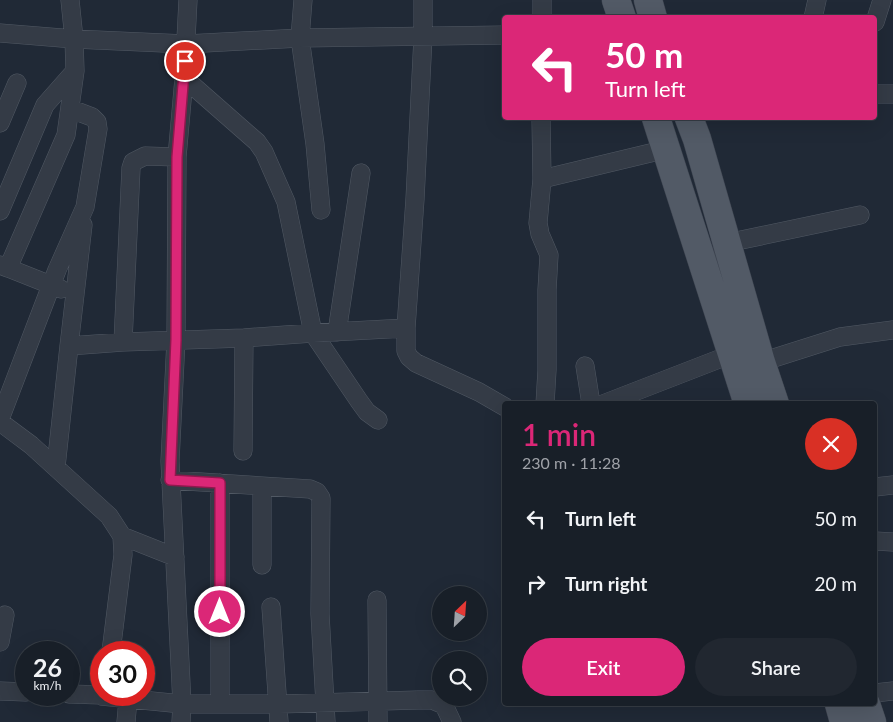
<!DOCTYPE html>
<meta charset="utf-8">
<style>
:root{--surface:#181f28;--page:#212730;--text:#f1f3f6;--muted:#9fa2a8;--line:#363d45;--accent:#db2777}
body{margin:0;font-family:Lato,sans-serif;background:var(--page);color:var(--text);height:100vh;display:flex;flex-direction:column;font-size:19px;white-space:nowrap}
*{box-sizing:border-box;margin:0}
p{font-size:16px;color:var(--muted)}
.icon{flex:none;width:28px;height:28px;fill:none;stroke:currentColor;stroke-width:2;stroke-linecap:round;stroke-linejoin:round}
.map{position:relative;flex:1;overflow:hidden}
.panel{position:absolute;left:502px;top:401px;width:375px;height:305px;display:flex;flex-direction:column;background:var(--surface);border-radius:5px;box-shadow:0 5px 20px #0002,0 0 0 1px var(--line)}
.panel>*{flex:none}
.hud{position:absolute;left:502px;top:15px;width:375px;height:105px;border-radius:5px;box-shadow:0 5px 20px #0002,0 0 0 1px var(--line);background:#db2777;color:#fff;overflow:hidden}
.needle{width:32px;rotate:25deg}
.fabs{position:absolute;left:432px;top:586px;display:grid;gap:10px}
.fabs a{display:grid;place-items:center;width:55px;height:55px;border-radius:50%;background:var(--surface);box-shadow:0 5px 20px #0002,0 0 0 1px var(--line);font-size:25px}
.speed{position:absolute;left:15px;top:641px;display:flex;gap:10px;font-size:25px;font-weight:700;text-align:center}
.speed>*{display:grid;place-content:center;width:65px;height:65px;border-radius:50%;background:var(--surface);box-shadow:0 5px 20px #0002,0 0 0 1px var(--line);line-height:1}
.speed small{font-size:12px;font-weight:400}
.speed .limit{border:8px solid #d22;background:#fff;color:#111}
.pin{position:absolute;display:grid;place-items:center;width:42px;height:42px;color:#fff;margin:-21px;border:2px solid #fff;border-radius:50%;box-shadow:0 1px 5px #0007}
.me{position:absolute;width:55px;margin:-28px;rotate:0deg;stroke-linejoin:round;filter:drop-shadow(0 0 4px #0008)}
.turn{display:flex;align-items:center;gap:18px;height:105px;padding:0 20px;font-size:22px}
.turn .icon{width:65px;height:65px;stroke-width:2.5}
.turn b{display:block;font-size:35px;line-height:42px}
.round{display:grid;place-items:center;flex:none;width:52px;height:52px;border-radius:26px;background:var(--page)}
.summary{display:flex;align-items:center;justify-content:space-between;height:85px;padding:0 20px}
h1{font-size:30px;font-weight:600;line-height:38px;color:var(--accent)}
.primary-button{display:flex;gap:10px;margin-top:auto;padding:10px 20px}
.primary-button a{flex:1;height:58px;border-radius:30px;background:var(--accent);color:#fff;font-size:20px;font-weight:600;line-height:58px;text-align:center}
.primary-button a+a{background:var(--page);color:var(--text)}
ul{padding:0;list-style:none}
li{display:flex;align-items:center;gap:15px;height:65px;padding:0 20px}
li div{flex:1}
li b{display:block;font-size:19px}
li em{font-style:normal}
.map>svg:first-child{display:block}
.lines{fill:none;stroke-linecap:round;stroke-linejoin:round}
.minor-casing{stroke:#515964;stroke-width:19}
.primary-casing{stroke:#3d4450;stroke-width:29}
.minor{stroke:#343b46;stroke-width:18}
.primary{stroke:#525a66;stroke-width:28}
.route-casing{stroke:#8e194d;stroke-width:12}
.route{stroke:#db2777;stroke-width:9}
</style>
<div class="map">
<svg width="893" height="722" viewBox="0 0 893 722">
<rect width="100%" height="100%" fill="#202936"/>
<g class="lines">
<defs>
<path id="minor" d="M70,0l4,39 112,5 114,-6 205,-3
M303,0l-3,38 15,106 6,66
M423,0v37l-8,162 -9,129v23l3,6 7,6 63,29 26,15
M542,18v-18
M813,18l4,-18
M875,22l7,-22
M0,33l74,6 1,32 -9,64 -58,133 -8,-3
M184,78l73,64 7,10 22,50 27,131 46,68 8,11 11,8
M875,94h18
M541,118l1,61 -4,44 2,11 9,21 -2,35v80l-2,34
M0,123l17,-40
M542,179l125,-30
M0,211l45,-106 30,-34
M727,243l133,-28
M8,268l53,21
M337,332l24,-159
M123,342l8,-174 2,-6 12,-6 32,1
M69,346l14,-121
M752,365l88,-28 53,-7
M585,366l6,38
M603,404l129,-50
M0,419l57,-149 28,-63 13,-78 -1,-7 -5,-5 -21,-8
M0,422l31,23 78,71 13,20 1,19 -12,97
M243,451l1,-113
M56,467l13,-121 54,-4 121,-4 69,-5 93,-5
M170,480l140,9 7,3 4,6 -1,116 6,108
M875,487l18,-2
M122,536l53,21
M875,541l18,1
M262,565v-79
M377,600l1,122
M271,607l8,115
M0,642l5,-27
M0,691l26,1
M875,693l18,-2
M69,694l33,1
M101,696l81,8 -12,-243 6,-121 1,-183 7,-79 4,-78
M220,704v-221
M126,722l2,-23
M181,722l1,-18h97l139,-4h14l12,5 8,17"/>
<path id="primary" d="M616,0l6,18
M648,0l5,18
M656,118l92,286
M689,118l8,21 64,223 14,42
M839,704l5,18
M866,704l6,18"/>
</defs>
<use href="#minor" class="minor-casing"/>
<use href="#primary" class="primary-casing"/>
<use href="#minor" class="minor"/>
<use href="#primary" class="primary"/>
</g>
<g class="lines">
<defs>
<path id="route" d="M185,61l-8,96 -1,183 -6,140 50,3v129"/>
</defs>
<use href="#route" class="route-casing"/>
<use href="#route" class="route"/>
</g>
</svg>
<div class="fabs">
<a><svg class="needle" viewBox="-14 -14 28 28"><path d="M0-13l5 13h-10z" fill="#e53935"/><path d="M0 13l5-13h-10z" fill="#9fa2a8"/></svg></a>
<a><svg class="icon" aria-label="search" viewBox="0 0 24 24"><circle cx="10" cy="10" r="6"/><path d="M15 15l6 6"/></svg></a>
</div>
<div class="speed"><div>26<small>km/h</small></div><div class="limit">30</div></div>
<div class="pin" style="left:185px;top:61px;background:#d93025"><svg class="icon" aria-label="arrive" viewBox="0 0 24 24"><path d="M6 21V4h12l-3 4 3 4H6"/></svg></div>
<svg class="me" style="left:220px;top:612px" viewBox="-20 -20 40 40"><circle r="17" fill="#db2777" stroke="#fff" stroke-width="3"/><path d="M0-11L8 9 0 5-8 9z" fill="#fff"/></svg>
<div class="hud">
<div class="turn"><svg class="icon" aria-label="left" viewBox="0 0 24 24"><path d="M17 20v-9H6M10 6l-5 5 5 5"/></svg><div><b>50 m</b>Turn left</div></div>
</div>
<section class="panel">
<div class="summary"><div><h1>1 min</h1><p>230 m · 11:28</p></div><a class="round" style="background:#d93025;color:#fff"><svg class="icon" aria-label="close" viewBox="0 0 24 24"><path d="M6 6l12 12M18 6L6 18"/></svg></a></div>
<ul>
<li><svg class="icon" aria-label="left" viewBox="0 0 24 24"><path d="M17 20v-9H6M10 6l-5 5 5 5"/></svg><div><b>Turn left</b></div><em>50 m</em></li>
<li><svg class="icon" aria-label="right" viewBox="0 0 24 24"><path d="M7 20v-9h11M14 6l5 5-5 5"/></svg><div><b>Turn right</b></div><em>20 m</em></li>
</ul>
<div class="primary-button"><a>Exit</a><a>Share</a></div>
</section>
</div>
